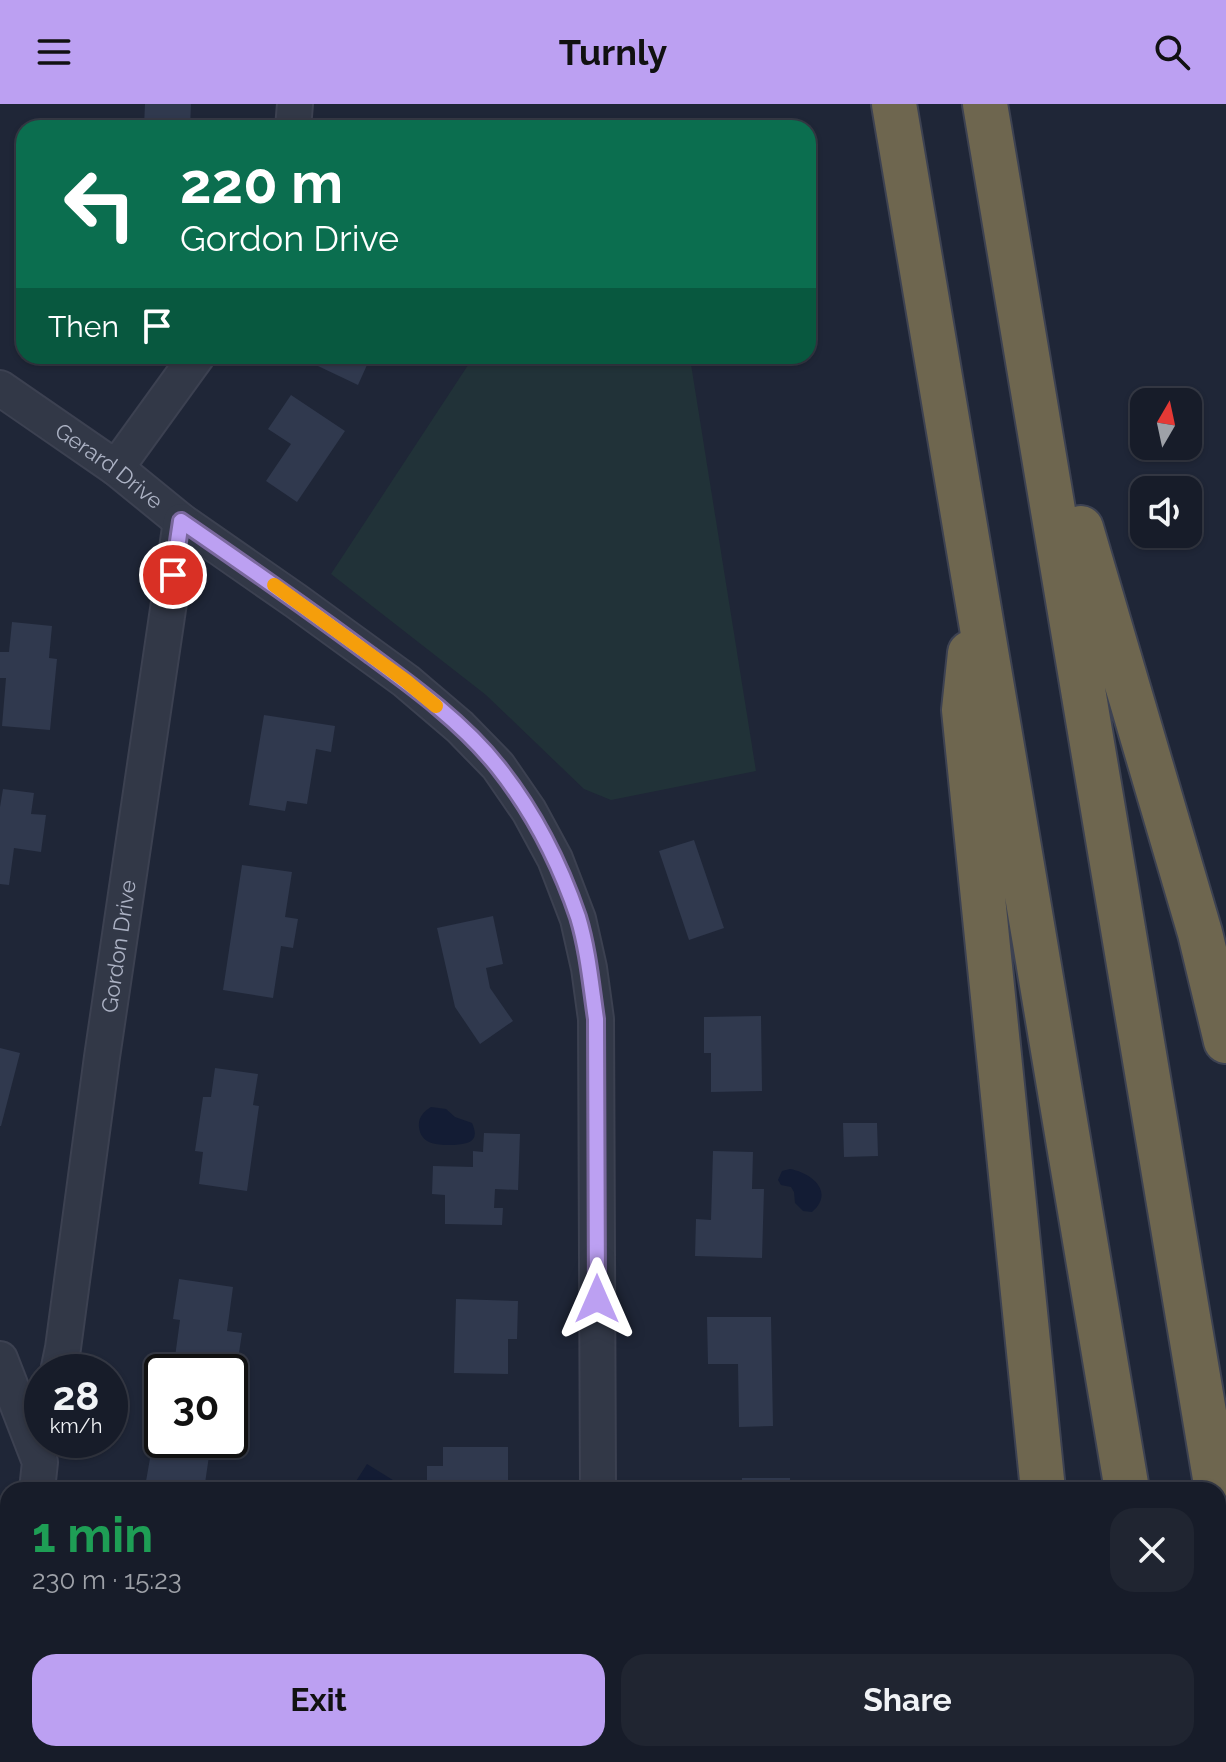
<!DOCTYPE html>
<meta charset="utf-8">
<style>
:root{--surface:#171c29;--page:#202531;--text:#f1f3f6;--muted:#9ea1a8;--line:#363a46;--accent:#bca0f2}
body{margin:0;font-family:Raleway,sans-serif;background:var(--page);color:var(--text);height:100vh;display:flex;flex-direction:column;font-size:30px;white-space:nowrap}
*{box-sizing:border-box;margin:0}
p{font-size:26px;color:var(--muted)}
.icon{flex:none;width:44px;height:44px;fill:none;stroke:currentColor;stroke-width:2;stroke-linecap:round;stroke-linejoin:round}
.map{position:relative;flex:1;overflow:hidden}
.side{position:absolute;left:0px;top:1378px;width:1226px;height:280px;display:flex;flex-direction:column;background:var(--surface);border-radius:24px 24px 0 0;box-shadow:0 2px 6px #0004,0 0 0 2px var(--line)}
.side>*{flex:none}
.guide{position:absolute;left:16px;top:16px;width:800px;height:244px;border-radius:24px;box-shadow:0 2px 6px #0004,0 0 0 2px var(--line);background:#0b6e4f;color:#fff;overflow:hidden}
.needle{width:52px;rotate:9deg}
.buttons{position:absolute;left:1130px;top:284px;display:grid;gap:16px}
.buttons a{display:grid;place-items:center;width:72px;height:72px;border-radius:16px;background:var(--surface);box-shadow:0 2px 6px #0004,0 0 0 2px var(--line);font-size:40px}
.speed{position:absolute;left:24px;top:1250px;display:flex;gap:16px;font-size:40px;font-weight:700;text-align:center}
.speed>*{display:grid;place-content:center;width:104px;height:104px;border-radius:50%;background:var(--surface);box-shadow:0 2px 6px #0004,0 0 0 2px var(--line);line-height:1}
.speed small{font-size:20px;font-weight:400}
.speed .limit{border:4px solid #111;border-radius:12px;background:#fff;color:#111}
.pin{position:absolute;display:grid;place-items:center;width:68px;height:68px;color:#fff;margin:-34px;border:4px solid #fff;border-radius:50%;box-shadow:0 2px 8px #0007}
.me{position:absolute;width:88px;margin:-44px;rotate:0deg;stroke-linejoin:round;filter:drop-shadow(0 0 6px #0008)}
.turn{display:flex;align-items:center;gap:28px;height:168px;padding:0 32px;font-size:36px}
.turn .icon{width:104px;height:104px;stroke-width:2.5}
.turn b{display:block;font-size:56px;line-height:68px}
.then{display:flex;align-items:center;height:76px;padding:0 32px;background:#0003;gap:16px;font-size:30px}
.round{display:grid;place-items:center;flex:none;width:84px;height:84px;border-radius:24px;background:var(--page)}
.overview{display:flex;align-items:center;justify-content:space-between;height:136px;padding:0 32px}
h1{font-size:48px;font-weight:700;line-height:60px;color:#1e9e55}
.action{display:flex;gap:16px;margin-top:auto;padding:16px 32px}
.action a{flex:1;height:92px;border-radius:24px;background:var(--accent);color:#111;font-size:32px;font-weight:700;line-height:92px;text-align:center}
.action a+a{background:var(--page);color:var(--text)}
header{display:flex;justify-content:space-between;align-items:center;height:104px;padding:0 32px;background:var(--accent);color:#111;font-size:36px;font-weight:700}
.map>svg:first-child{display:block}
.green{fill:#213238}
.water{fill:#131c34}
.building{fill:#30394e}
.lines{fill:none;stroke-linecap:round;stroke-linejoin:round}
.street-casing{stroke:#3c4151;stroke-width:38}
.highway-casing{stroke:#3d4252;stroke-width:48}
.street{stroke:#323847;stroke-width:34}
.highway{stroke:#6e664f;stroke-width:44}
.route-casing{stroke:#7a689d;stroke-width:20}
.route{stroke:#bca0f2;stroke-width:14}
.slow{stroke:#f59e0b;stroke-width:14}
.labels{text-anchor:middle;dominant-baseline:central;stroke-width:8;stroke-linejoin:round;paint-order:stroke}
.street-label{font-size:22px;fill:#acb2c4;stroke:#181d2c}
</style>
<header><svg class="icon" aria-label="menu" viewBox="0 0 24 24"><path d="M4 6h16M4 12h16M4 18h16"/></svg>Turnly<svg class="icon" aria-label="search" viewBox="0 0 24 24"><circle cx="10" cy="10" r="6"/><path d="M15 15l6 6"/></svg></header>
<div class="map">
<svg width="1226" height="1658" viewBox="0 0 1226 1658">
<rect width="100%" height="100%" fill="#1f2637"/>
<path class="green" d="M474,252h100l9,4 107,-2 66,413 -145,29 -27,-11 -98,-94 -155,-121z"/>
<path class="water" d="M431,1003l15,2 9,8 17,6c8,18 -2,21 -18,22 -14,0 -33,1 -35,-18 -1,-9 4,-15 12,-20z
M790,1065c22,4 45,23 22,43l-9,-1 -8,-8 -1,-11 -3,-5 -10,-2 -3,-5 4,-9z
M367,1360l42,26h-50l-6,-4z"/>
<path class="building" d="M145,0h46l-1,24 -46,-2z
M323,252h48l-13,29 -40,-19z
M291,291l54,36 -48,71 -31,-21 25,-37 -23,-15z
M12,518l40,4 -3,32 8,1 -7,71 -48,-4 4,-48h-6v-26h9z
M264,611l71,11 -4,26 -15,-3 -9,55 -20,-3 -2,10 -36,-6z
M3,685l31,4 -3,21 15,1 -5,37 -27,-4 -5,37 -9,-1v-77z
M694,736l30,88 -35,12 -30,-89z
M242,761l50,7 -7,45 13,2 -5,29 -12,-2 -8,52 -50,-8z
M493,812l10,48 -17,4 4,20 23,33 -33,23 -25,-37 -18,-79z
M761,912l1,75 -51,1v-39h-7v-36z
M0,944l20,5 -19,73h-1z
M215,964l43,6 -5,31 6,1 -12,85 -48,-7 4,-32 -8,-1 8,-54h8z
M843,1019h34l1,33 -34,1z
M484,1029l36,1 -2,56 -23,-1 -1,19h9l-1,17 -57,-1v-29l-13,-1 1,-28 40,1v-16l10,1z
M713,1047l40,1 -1,37h12l-2,69 -67,-2 1,-37 15,1z
M179,1175l54,8 -6,44 15,2 -3,20 -11,-1 -2,12 -9,-2 -1,10h-43l7,-52 -7,-1z
M456,1195l62,2 -1,38h-9v35l-54,-1z
M707,1213h64l2,109 -34,1 -1,-63h-30z
M152,1343l57,9 -5,34h-47l-12,-3z
M443,1343h65v43h-81v-24h16z
M742,1374h48v12h-48z
M707,1650h86v8h-87z"/>
<g class="lines">
<defs>
<g id="street">
<path d="M293,24l2,-24"/>
<path id="s1" d="M0,284l116,80 65,53 115,80 110,80 54,46 38,39 31,45 26,48 23,60 11,49 7,51 2,471"/>
<path d="M116,364l81,-112"/>
<path d="M0,1255l40,103 -3,28"/>
<path id="s2" d="M58,1268l5,-24 39,-291 79,-536"/>
<path d="M0,1653l8,-57"/>
<path d="M463,1658l12,-8"/>
</g>
<path id="highway" d="M894,0l233,1386
M985,0l232,1386
M1081,424l119,405 26,108
M970,549l-6,57 79,780
M1218,1392l8,48
M1057,1650v8
M1172,1650l1,8"/>
</defs>
<use href="#street" class="street-casing"/>
<use href="#highway" class="highway-casing"/>
<use href="#street" class="street"/>
<use href="#highway" class="highway"/>
</g>
<g class="lines">
<defs>
<path id="route" d="M173,471l8,-54c64,44 127,88 189,134 45,33 93,68 128,112 35,44 62,97 80,150 10,33 13,68 18,102l1,280"/>
</defs>
<use href="#route" class="route-casing"/>
<use href="#route" class="route"/>
<path class="slow" d="M274,481l132,96 30,25"/>
</g>
<g class="labels">
<g class="street-label">
<text stroke="none"><textPath href="#s1" startOffset="134">Gerard Drive</textPath></text>
<text stroke="none"><textPath href="#s2" startOffset="430">Gordon Drive</textPath></text>
</g>
</g>
</svg>
<div class="buttons">
<a><svg class="needle" viewBox="-14 -14 28 28"><path d="M0-13l5 13h-10z" fill="#e53935"/><path d="M0 13l5-13h-10z" fill="#9ea1a8"/></svg></a>
<a><svg class="icon" aria-label="sound" viewBox="0 0 24 24"><path d="M4 9h4l5-4v14l-5-4H4zM17 9q2 3 0 6"/></svg></a>
</div>
<div class="speed"><div>28<small>km/h</small></div><div class="limit">30</div></div>
<div class="pin" style="left:173px;top:471px;background:#d93025"><svg class="icon" aria-label="arrive" viewBox="0 0 24 24"><path d="M6 21V4h12l-3 4 3 4H6"/></svg></div>
<svg class="me" style="left:597px;top:1195px" viewBox="-20 -20 40 40"><path d="M0-17L14 15 0 8-14 15z" fill="#bca0f2" stroke="#fff" stroke-width="4"/></svg>
<div class="guide">
<div class="turn"><svg class="icon" aria-label="left" viewBox="0 0 24 24"><path d="M17 20v-9H6M10 6l-5 5 5 5"/></svg><div><b>220 m</b>Gordon Drive</div></div>
<div class="then">Then<svg class="icon" aria-label="arrive" viewBox="0 0 24 24"><path d="M6 21V4h12l-3 4 3 4H6"/></svg></div>
</div>
<section class="side">
<div class="overview"><div><h1>1 min</h1><p>230 m · 15:23</p></div><a class="round"><svg class="icon" aria-label="close" viewBox="0 0 24 24"><path d="M6 6l12 12M18 6L6 18"/></svg></a></div>
<div class="action"><a>Exit</a><a>Share</a></div>
</section>
</div>
